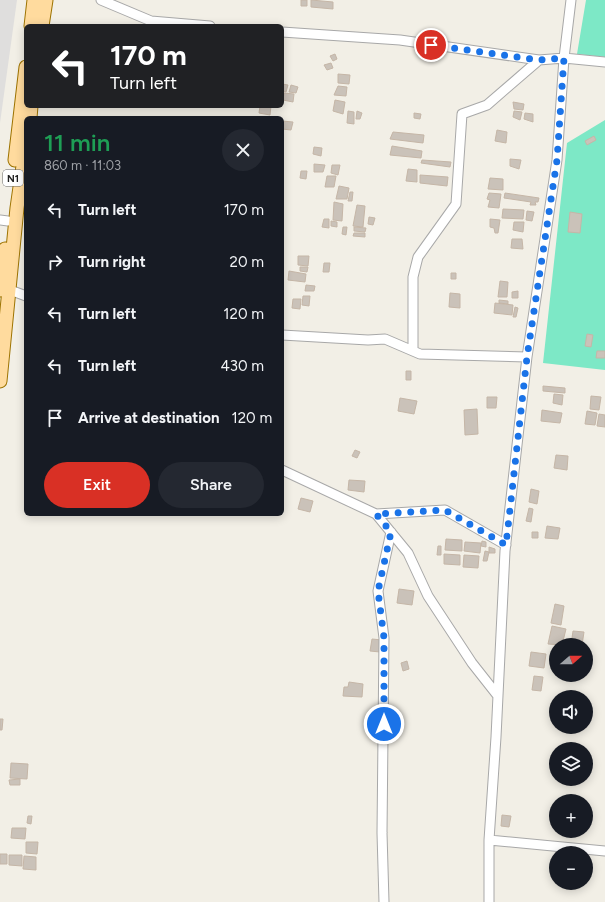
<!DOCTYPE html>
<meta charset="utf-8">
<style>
:root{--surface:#171b24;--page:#242831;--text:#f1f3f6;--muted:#9ea1a6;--accent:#d93025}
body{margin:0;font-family:Figtree,sans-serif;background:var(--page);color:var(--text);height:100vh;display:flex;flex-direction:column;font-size:15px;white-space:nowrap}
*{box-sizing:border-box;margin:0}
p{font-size:13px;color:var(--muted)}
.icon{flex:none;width:22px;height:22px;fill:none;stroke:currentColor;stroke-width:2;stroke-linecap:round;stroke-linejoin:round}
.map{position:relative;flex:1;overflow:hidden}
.sheet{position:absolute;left:24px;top:116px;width:260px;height:400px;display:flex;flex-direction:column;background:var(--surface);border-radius:6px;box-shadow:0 2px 10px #0003}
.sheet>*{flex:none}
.hud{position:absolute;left:24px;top:24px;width:260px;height:84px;border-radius:6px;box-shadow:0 2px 10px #0003;background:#202124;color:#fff;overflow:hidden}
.needle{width:26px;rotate:70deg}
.tools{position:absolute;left:549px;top:638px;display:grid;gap:8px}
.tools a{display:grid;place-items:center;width:44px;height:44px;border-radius:50%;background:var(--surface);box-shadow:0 2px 10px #0003;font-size:20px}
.pin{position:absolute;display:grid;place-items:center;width:34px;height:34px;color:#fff;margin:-17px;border:2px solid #fff;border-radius:50%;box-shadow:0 1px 4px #0007}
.me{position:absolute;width:44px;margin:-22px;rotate:0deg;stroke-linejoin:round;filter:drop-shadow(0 0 3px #0008)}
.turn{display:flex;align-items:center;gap:14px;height:84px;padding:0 20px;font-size:18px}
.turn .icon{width:52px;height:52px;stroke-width:2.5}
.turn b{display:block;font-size:28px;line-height:34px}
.round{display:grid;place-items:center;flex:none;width:42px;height:42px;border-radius:21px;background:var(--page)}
.head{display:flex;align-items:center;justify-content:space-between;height:68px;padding:0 20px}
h1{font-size:24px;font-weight:600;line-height:30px;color:#1e9e55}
.button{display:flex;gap:8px;margin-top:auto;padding:8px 20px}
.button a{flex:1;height:46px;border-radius:24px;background:var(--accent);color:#fff;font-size:16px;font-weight:600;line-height:46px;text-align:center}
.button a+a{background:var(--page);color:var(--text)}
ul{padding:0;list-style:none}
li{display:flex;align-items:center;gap:12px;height:52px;padding:0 20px}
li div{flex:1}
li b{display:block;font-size:15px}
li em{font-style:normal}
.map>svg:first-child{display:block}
.residential{fill:#dfdedd}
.pitch{fill:#7de8c6}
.building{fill:#cac2b9;stroke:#c5b6a7}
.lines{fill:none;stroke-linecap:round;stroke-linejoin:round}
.minor-casing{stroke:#a8a8a8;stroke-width:11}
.primary-casing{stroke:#9d7300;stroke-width:15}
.minor{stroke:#fff;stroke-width:9}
.primary{stroke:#ffdb9e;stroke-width:13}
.route{stroke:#1a73e8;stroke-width:7;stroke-dasharray:0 12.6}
.labels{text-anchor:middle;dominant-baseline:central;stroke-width:4;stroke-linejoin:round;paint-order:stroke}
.shield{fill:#fff;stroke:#646464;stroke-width:1}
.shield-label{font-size:10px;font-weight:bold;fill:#212121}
</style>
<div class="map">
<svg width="605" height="902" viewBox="0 0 605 902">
<rect width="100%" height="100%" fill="#f2efe6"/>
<path class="residential" d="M0,0h17l-17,123z"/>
<path class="pitch" d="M586,0h19v57l-28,-3z
M605,120v250l-62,-7 24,-220z"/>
<path class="building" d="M301,0h6v6h-6z
M311,0l22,2v7l-22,-2z
M335,54l2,5 -4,2 -3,-5z
M331,63l2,5 -6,2 -3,-5z
M338,74l12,1 -1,9 -11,-1z
M282,84l6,1 -2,7 -4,-1z
M291,85l7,2 -2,6 -7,-1z
M338,86l9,1 -1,9 -12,-1z
M284,93l10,1 -1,8 -10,-2z
M335,100l10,2 -2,12 -10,-3z
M513,102l11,2 -1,6 -9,-1z
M260,106h11l-1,9 -11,-2z
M348,111l6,1v12l-7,-1z
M357,111l5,2 -2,6h-4z
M514,111l8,1 -2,8 -7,-3z
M414,113l7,1 -1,5 -6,-1z
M525,113l8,1v8l-9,-3z
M282,121l11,1 -2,8 -9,-1z
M497,130l10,2 -1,11 -11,-2z
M393,132l31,3 -1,8 -33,-4z
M594,136l2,4 -9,5 -2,-4z
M392,146l30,5 -1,7 -31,-3z
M314,147l8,1 -1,8 -8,-2z
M510,159l11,1 -2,9 -9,-3z
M422,160l29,2 -1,5 -29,-4z
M314,164l11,1 -2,7h-9z
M332,165h8l-2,10 -7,-2z
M408,169l9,1v12l-11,-1z
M301,171h6l-1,8 -6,-1z
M420,175l28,2 -1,9 -27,-3z
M327,176h9l-2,11h-9z
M490,178l13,1v11l-15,-1z
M339,186l10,2 -2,11h-11z
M350,192h3l-1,9h-4z
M489,193l12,1 -2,14 -11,-1 2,-7 -3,-1z
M505,193l34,5 -1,4h-3l1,3h-6l1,-3 -27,-4z
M334,202l9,2 -1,17 -9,-1z
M357,205l8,1 -2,21 -10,-1z
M503,209l21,1 -1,9 -21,-1z
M527,211l7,1 -2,9 -6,-1z
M570,212l12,2 -2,19 -12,-1z
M369,217l6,1 -2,7 -5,-1z
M324,219h5v9l-7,-1z
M490,219l10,1 -2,13h-3l-1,-5 -4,-1z
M331,221l6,1v5l-6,-1z
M514,222h10l-1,10 -10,-2z
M343,227h4l-1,8 -4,-1z
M354,227l12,1 -1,4 -11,-1z
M354,233h11v4l-12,-1z
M512,239h10l1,10 -12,-1z
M298,256h11l-1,10 -10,-1z
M324,263h6l-1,9h-6z
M300,267h8l-1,5 -7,-1z
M289,271l17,3 -1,8 -17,-2z
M451,273h5v6h-5z
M500,281l8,1 -1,15h-9z
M306,285l9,1 -1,5h-9z
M518,291v7h-6v-6z
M450,293l10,1v14l-11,-1z
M303,296h7l-1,10 -7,-1z
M293,299h8l-1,10 -8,-1z
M499,300l9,1v3l-9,-1z
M495,303l18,2 -1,10 -18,-2z
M515,307l3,1 -2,9h-3z
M587,334l6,1 -2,12 -6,-1z
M597,351h8v7h-9z
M406,371h5v9h-5z
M543,386l22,2v5l-22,-2z
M554,394l9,1 -1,10 -9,-2z
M591,396l10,1 -2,13 -9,-1z
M487,397h10l-1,11h-9z
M400,398l17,3 -3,13 -16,-3z
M477,409l1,25 -13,1 -1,-25z
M542,410l20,3 -2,10 -19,-2z
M587,411l10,2 -2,12 -10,-1z
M599,414l6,1v12l-8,-1z
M355,450l5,2 -3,6 -5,-2z
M556,455l12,1 -1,14 -13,-2z
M349,480l16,1 -1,11 -16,-2z
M531,489l8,2 -2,13 -8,-2z
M301,498l12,3 -3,11 -12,-3z
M529,508l4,1 -2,13 -5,-1z
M547,526l13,2 -2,11 -13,-1z
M532,532h6v6h-6z
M446,539l16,1v11l-17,-1z
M482,541l4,1v5l-5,-1z
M465,542l16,1 -1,10 -16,-2z
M438,546h3v9h-4z
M489,547l6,2v4h-6z
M485,551l4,1 -2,9h-4z
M444,554l16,1v10l-16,-1z
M464,555l15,1 -1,12 -15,-1z
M399,589l15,2 -2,14 -15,-2z
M555,604l9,2 -3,19 -10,-2z
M552,626l14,3 -4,16 -14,-1z
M573,631l11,1 -2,13h-11z
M372,639l10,1 -2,12 -10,-1z
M531,652l15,2 -2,14 -15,-2z
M407,661l2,8 -6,2 -2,-8z
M534,676l9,1 -2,14 -9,-1z
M349,682l14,2 -1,13 -19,-1 1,-9h4z
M0,719h3l-1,11h-2z
M11,763l17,1 -1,15 -17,-1z
M20,779v6h-10l-1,-5z
M502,815l9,1 -2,11 -8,-1z
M28,816h4l-1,8 -4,-1z
M12,828h14l-1,11 -14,-1z
M26,842h12l-1,12 -11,-1z
M0,854h7v10h-7z
M9,855h13v11l-13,-1z
M24,856l12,1v13l-13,-1z"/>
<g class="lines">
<defs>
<path id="minor" d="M101,0l50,21 59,5
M282,32l118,8 139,20 25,-2 41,4
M0,220l8,1
M10,290l16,6
M282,335l86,5 17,-1 35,15 107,3
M413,350v-73l5,-20 38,-53 6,-90 25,-9 52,-45
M282,470l94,44 32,39 20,43 44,67 26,33
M376,514l69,-4 61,35
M489,840l116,11
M384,902l-2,-69 2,-195 -6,-47 13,-59
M489,902v-62l7,-103 9,-186 22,-194 30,-197 7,-102 7,-58"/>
<path id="primary" d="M31,26l3,-26
M42,26l4,-26
M30,118l1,-12
M15,160l11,-93
M0,290l5,-41
M0,381l17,-173 9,-63"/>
</defs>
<use href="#minor" class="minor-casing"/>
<use href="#primary" class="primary-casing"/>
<use href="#minor" class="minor"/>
<use href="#primary" class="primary"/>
</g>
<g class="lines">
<path class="route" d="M384,724v-86l-6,-47 13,-59 -15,-18 69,-4 61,35 21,-188 30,-197 7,-102 -25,2 -108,-15"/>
</g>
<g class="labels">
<rect class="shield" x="3" y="170" width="20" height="16" rx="3"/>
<g class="shield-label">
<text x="13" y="178">N1</text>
</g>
</g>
</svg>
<div class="tools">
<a><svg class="needle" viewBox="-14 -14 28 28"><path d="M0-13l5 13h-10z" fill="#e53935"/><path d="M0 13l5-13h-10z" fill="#9ea1a6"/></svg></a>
<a><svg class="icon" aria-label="sound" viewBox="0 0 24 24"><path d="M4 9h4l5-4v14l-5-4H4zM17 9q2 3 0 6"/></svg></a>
<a><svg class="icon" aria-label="layers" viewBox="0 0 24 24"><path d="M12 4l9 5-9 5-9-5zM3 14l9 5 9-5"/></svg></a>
<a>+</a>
<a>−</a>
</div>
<div class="pin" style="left:431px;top:45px;background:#d93025"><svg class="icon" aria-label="arrive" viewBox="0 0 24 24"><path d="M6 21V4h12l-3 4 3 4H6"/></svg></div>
<svg class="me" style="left:384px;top:724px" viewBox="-20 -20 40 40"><circle r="17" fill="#1a73e8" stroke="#fff" stroke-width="3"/><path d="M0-11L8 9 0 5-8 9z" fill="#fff"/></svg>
<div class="hud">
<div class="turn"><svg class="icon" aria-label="left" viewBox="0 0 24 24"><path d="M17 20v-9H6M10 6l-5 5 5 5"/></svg><div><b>170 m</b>Turn left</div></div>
</div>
<section class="sheet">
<div class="head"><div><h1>11 min</h1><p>860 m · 11:03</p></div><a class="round"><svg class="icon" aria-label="close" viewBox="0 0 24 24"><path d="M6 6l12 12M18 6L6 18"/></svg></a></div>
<ul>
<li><svg class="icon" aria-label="left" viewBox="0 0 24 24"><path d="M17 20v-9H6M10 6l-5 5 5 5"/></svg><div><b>Turn left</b></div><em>170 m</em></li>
<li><svg class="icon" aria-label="right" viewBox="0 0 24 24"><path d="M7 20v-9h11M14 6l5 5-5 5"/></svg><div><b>Turn right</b></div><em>20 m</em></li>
<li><svg class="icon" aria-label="left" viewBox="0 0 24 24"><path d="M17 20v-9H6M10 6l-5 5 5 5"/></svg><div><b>Turn left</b></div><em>120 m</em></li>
<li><svg class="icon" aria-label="left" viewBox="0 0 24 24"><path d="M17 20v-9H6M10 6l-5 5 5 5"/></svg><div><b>Turn left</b></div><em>430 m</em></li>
<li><svg class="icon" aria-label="arrive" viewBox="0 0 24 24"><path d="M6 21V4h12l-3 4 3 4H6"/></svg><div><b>Arrive at destination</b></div><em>120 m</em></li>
</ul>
<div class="button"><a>Exit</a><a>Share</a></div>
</section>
</div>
